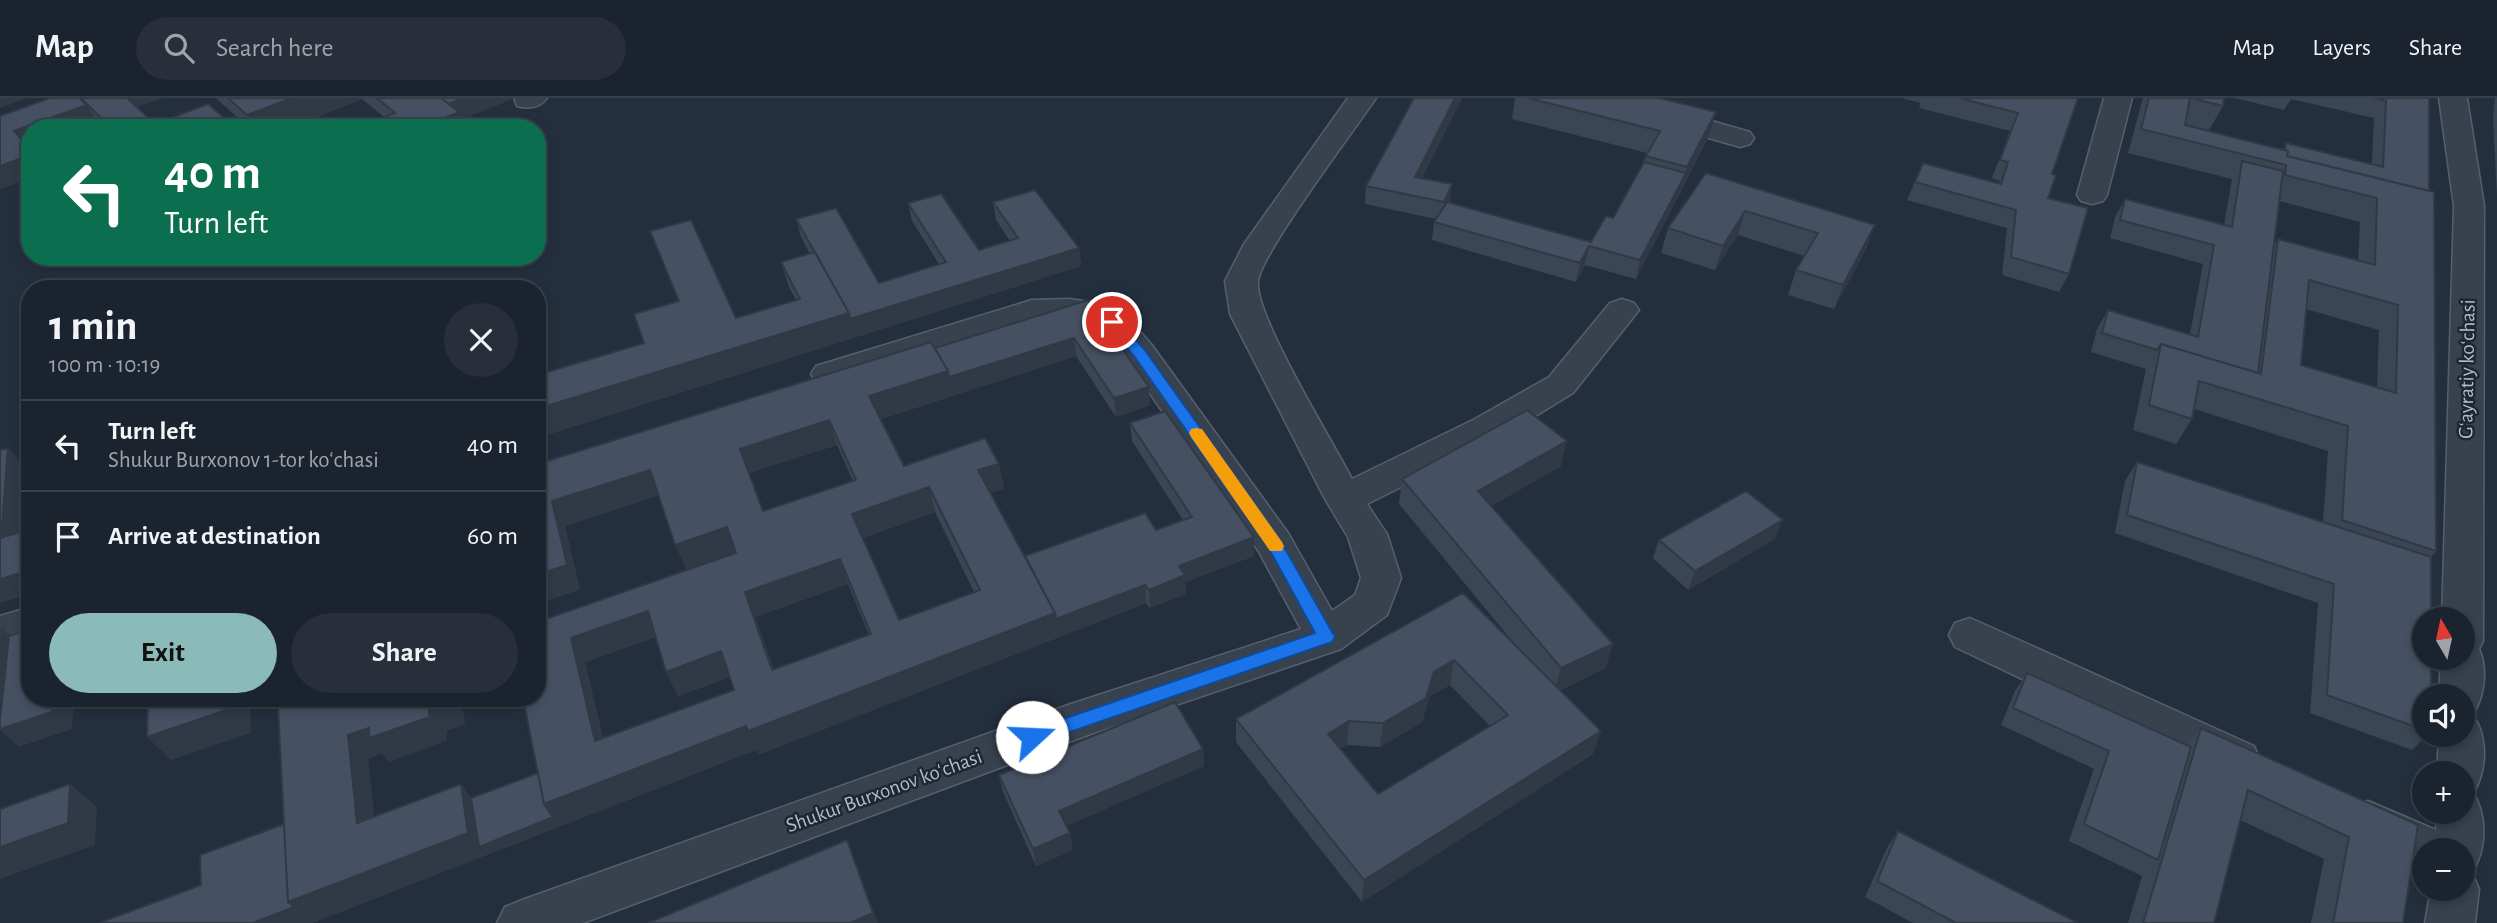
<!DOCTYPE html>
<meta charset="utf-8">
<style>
:root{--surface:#1b232e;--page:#282f3a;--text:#f1f3f6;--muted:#a0a4aa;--line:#39404a;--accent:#8bbbb9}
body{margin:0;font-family:"Alegreya Sans",sans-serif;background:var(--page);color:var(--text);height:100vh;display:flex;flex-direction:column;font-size:26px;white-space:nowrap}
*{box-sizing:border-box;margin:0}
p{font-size:23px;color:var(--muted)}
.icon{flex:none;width:38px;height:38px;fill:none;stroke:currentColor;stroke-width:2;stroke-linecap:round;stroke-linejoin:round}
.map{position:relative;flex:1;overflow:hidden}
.panel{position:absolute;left:21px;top:182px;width:525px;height:427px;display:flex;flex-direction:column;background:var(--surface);border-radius:28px;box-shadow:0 4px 10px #0003,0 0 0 2px var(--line)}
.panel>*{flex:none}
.banner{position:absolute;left:21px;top:21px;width:525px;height:147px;border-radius:28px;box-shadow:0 4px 10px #0003,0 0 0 2px var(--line);background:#0b6e4f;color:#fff;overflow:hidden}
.needle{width:46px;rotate:351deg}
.controls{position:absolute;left:2412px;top:509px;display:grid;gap:14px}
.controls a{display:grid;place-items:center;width:63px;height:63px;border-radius:50%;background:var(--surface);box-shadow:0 4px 10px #0003,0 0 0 2px var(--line);font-size:35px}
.pin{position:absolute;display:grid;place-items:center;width:60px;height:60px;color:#fff;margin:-30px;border:4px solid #fff;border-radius:50%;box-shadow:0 2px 7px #0007}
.me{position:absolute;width:77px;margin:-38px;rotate:70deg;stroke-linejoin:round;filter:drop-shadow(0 0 5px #0008)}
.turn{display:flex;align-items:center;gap:24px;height:147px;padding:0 28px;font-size:32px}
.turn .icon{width:91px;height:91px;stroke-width:2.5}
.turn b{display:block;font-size:49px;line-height:60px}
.round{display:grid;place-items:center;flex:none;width:74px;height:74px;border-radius:37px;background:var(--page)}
.overview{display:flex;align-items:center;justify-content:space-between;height:119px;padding:0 28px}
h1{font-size:42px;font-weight:700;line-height:52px}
.action{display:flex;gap:14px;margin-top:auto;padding:14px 28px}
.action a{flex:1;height:80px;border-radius:42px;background:var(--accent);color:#111;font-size:28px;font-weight:700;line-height:80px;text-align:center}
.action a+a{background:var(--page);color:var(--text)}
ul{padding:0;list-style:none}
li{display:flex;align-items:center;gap:21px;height:91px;padding:0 28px;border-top:2px solid var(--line)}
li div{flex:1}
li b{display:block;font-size:26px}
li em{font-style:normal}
header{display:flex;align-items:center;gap:42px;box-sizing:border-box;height:98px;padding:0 35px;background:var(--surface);border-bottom:2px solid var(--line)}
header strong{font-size:33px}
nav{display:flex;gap:38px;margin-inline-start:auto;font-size:24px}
.search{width:490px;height:63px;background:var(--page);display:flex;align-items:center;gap:18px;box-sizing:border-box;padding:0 24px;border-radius:38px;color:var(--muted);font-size:26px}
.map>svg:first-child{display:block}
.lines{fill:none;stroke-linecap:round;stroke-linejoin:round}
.minor-casing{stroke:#565f6c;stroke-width:3}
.minor{fill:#38414e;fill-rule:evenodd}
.wall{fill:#3b4654;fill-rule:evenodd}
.shaded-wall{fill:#303945}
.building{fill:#455162;stroke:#303945;stroke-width:2;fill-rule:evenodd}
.route{fill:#1a73e8;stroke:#114b97;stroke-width:2}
.slow{fill:#f59e0b}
.labels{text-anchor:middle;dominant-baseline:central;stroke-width:5;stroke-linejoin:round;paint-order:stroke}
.street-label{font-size:21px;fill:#b4bcc9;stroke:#1d2633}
</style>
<header>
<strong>Map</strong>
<div class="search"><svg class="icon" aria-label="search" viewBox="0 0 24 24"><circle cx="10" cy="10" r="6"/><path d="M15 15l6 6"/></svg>Search here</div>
<nav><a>Map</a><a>Layers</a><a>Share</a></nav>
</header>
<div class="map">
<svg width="2497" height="825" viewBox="0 0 2497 825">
<rect width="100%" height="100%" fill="#242f3e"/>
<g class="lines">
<defs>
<path id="minor" d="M514,0h33c-7,10 -18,11 -30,8z
M1348,0h28c-20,30 -117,158 -118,184 -3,34 75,160 94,197l123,-60 74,-42 61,-74 12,-4 12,4 5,7 -66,83 -72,44 -134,67 20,30 14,44 -14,37 -46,34 -245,83 -513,191h-86l8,-16 17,-7 546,-195 233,-76 -42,-77 -132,-192 -27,-30 -12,-7 -19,-2 -35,1 -206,64 -12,-4 -5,-8 5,-8 216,-66 37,-1 27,4 28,11 27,30 137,189 44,78 23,-16 6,-17 -13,-41 -23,-38 -95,-185 -5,-33 19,-37z
M1586,0h45l119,34 4,6 -4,6 -10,3 -150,-43z
M2104,0h28l-25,97 -4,6 -11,3 -11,-3 -4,-6z
M2439,0h28l17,108 -1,435 -4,8c8,17 6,43 -3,60l-14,4v-17h-23l2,-38h21v-38h-20l12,-414z
M30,509v32l-30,9v-32z
M1970,520l284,128 6,14 -6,14 -16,5 -16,-5 -267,-127 -6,-12 6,-12z
M2462,619l15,5c10,20 9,46 -1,66l-14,5 14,5c10,21 10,46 0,67l-13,5 9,3 7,16 -4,34h-50l6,-34h31v-39h-38v19l-72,-32 -7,-15 7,-15 16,-6 68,29 1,-18h25v-38h-25l2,-39h23z"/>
</defs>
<use href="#minor" class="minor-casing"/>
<use href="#minor" class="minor"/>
</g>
<path class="wall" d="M50,0h113l-26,9 18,17 74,4h-126l-4,-5 -69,5v50l-30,11v-73z
M216,0h298l-51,21 4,9h-110l27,-11 -22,-18 -72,29h-41z
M1414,0h48l-40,80 28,25 141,39 22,-24 31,-56 3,-9 -135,-34 3,-21h144l50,38 -73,143 -51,-14 -9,17 -144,-42 2,-18 2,-3 -71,-15 1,-18z
M1902,0h176l-26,76 -4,24 21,76 -10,18 -57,-17 5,-47 -100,-28 16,-37 76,21 1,-3 -8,-3 18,-47 -91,-23 2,-5z
M2143,0h81l-1,8 -14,24 -24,-6v1l98,24 3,-6 86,21 2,-46 -83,-19 -7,11 -49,-12h194v93l7,360 -5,6 -7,173v5h4l-16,15 -102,-37 8,-110 -203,-70 10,-52 12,-19 186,60 5,-71 -134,-42 -2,10 -16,25 -43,-14 13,-61 -55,-17 6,-23 11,-19 82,24 13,-70 -93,-26 5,-21 10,-18 99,26 8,-46 -104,-26zM2279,103l81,21 -2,39 -80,-22 -5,7zM2306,211l73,21 -2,58 -76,-23z
M2495,0h2v99l-4,-78z
M1706,75l169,52 -9,24 -32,60 -46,-14 8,-25 8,-14 -66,-21 -23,35 -54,-17 7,-25z
M993,104l86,46 2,18 -544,172v-63l107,-32 34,-42 -28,-70 86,87 60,-18 -7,-13 -8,-25 29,-8 -9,-17 -5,-18 83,64 60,-19 -27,-43 -4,-18 71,47 31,-9 -14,-21z
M1088,202l62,105 -34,12 -40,-61 -195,63 23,47 95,-2 5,25 -14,4 35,63 131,-26 27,-10 -51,-79 -2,-18 124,114v19l-69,26 1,12 -36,14 -4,-5 -388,152 -2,-5 -444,173h-213l102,-38 83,-61 -6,-116 187,16 -19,7 1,9 -58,22 -7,-9 -14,6 6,57 97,-18 67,-25 -1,-151 199,-69v-1l-50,17 -28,-74 -93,31 15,64 -43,-126 398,-116zM837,347l16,36 -90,30 -14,-38zM935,414l39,80 -75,28 -36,-82zM848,486l21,51 -95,35 -19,-53zM656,539l10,35 12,24 52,-19 4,13 -131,48 -18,-76z
M1561,368l-70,40 115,162 -46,22 33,64 -231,148 -126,-160v-23l227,-126 55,55 -119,-144 3,-25zM1450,587l40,41 -112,68 -38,-45 7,-4 33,2 42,-25 8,-26z
M1775,441l-87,51 -35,-32 6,-18z
M2027,575l159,72 15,-17 217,97 -15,98h-92l13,-64 -84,-39 -26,103h-86l14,-47 -73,-35 25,-72 -93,-44 14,-34z
M1203,651l1,17 -138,60 4,7 3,17 -37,16 -33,-74 -4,-17z
M1898,733l180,92h-165l-48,-26 22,-49z"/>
<path class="shaded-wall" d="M0,0h28l-28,10z
M122,0h41l-33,12z
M275,0h86l1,1 -72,29h-35l-8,-13z
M462,0h52l-51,21 4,9h-46l24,-23z
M1455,0h7l-49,97 2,-18z
M87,7l12,18 -13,5h-56v20l-16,-17z
M1716,14l-7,24 -73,143 4,-19z
M223,19l6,11h-34z
M30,57v23l-30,11v-23z
M1452,86l-2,18 -8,18 2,-18z
M1745,113l-7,24 -23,35 8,-24z
M1875,127l-9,24 -32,60 9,-24z
M1589,148l-4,19 -9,17 4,-19z
M1079,150l2,18 -544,172v-29l312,-96z
M1074,240l2,18 -123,40 -4,-19z
M948,273l5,25 -77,25 -7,-25z
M1149,289l1,18 -34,12 -2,-19z
M829,322l8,25 -88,28 -9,-24z
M1567,343l-6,25 -87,50 4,-25z
M8,350l17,19 -6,89 -18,-18z
M999,366l5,25 -21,6 -5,-25z
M650,372l11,25 -96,31 15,64 -43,14v-29l15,-74z
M929,389l6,25 -75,27 -8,-25z
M1783,422l-8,19 -87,51 7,-19z
M727,429l10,25 -51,17 -11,-24z
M1254,439v19l-69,26 1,12 -36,14 -1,-18 30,-24z
M840,461l8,25 -93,33 27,77 -10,-24 -27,-78z
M30,472v24l-30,9v-24z
M1145,487l1,18 -388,152 -2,-5 -444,173h-59l35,-21 21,-8 152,-110 17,23 66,-3 202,-78 309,-113z
M648,513l12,24 -75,27 24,103 -14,-24 -24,-103z
M3,531l25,25 -3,42 -25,8v-48z
M1613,546l-7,24 -52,24 7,-24z
M721,553l11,25 -54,20 -12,-24z
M1454,562l-4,25 -20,11 -8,26 -42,25 3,-24 51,-51z
M53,600h21l-2,31 -53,18 -19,-17v-1z
M229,600h21l1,35 -80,27 -24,-23z
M448,600h13l4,26 -19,7 1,9 -58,22 -7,-9 -14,6 9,86 -20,-22 -9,-88 80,-28z
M1349,623l-2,24 -21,13 2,-24z
M1601,633l-8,23 -231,148 2,-22z
M1203,651l1,17 -142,62 -3,-17z
M70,686l27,23 -2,38 -95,34v-32z
M1070,735l3,17 -37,16 -3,-17z
M847,742l9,23 22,60h-28z"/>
<path class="building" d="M50,0h29l8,7 -73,26 16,18v6l-30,11v-50z
M81,0h46l28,26 53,-20 15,13 -28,11h-84z
M228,0h64l-45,17z
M377,0h64l18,14 -38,16h-64l38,-15z
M441,0h21l-13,6z
M1414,0h41l-40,79 37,7 -8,18 -78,-16z
M1528,0h131l57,14 -29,55 -41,-11 14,-25z
M1959,0h119l-26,76 4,1 -8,23 40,10 -19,66 -58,-17 5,-47 -101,-28 8,-19 78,21 7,-22 -8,-2 18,-47z
M2149,0h41l-5,27 103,26 -1,5 147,36 2,359 -94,-31 6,-94 -149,-45 -7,38 -43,-14 12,-61 100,30 17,-135 97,26 2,-67 -92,-23 1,-10 -145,-36zM2309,182l89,25 -2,88 -95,-28z
M2191,0h33l-1,8z
M2374,0h55v93l-142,-35 1,-5 -3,-1 1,-7 97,24 3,-66z
M2242,63l41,10 -25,202 -97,-29 -4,6 -55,-17 6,-23 90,27 16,-92 -94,-25 5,-21 107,28z
M1644,64l42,11 -46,87 -51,-14 -9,17 -146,-41 13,-20 144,40 15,-26 7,2z
M1706,75l169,52 -32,60 -47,-15 22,-37 -73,-22 -22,35 -55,-18z
M1035,92l44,58 -229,71 -1,-6 -53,-94 40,-11 43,75 67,-21 -38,-59 33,-9 38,56 39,-12 -25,-36z
M691,122l45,98 64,-19 -19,-37 34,-10 34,61 -312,96v-34l107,-32 -10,-29 45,-13 -29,-70z
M492,182l3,9h-32z
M1088,202l61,87 -35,11 -40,-60 -125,39 -1,-6 -13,-23z
M931,244l17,29 -79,25 35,70 81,-28 14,26 -21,6 77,143 -307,118 -2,-5 -202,78 -21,-106h14v-76l199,-69 -9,-26 -52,18 -25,-75 -98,31 15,64 -30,10v-111zM829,322l27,60 -93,31 -23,-62zM929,389l51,103 -81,30 -47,-106zM840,461l31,75 -99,36 -27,-78zM648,513l18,61 55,-21 13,39 -139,51 -24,-103z
M1527,312l40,31 -89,50 135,153 -52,24 -159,-189z
M1165,313l89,126 -75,29 6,9 -36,15 -4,-5 -89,34 -1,-6 -30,-57 120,-43 11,17 36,-13 -62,-94z
M8,350l-7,90 29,-9v41l-30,9v-129z
M2137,364l294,95v63h-7v38h7v38h-7v34l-97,-35 7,-111 -207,-69z
M1746,393l37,29 -88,51 -36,-31z
M1463,495l138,138 -237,149 -128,-161zM1454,562l54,55 -130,79 -50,-60 21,-13 34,2 43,-25 8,-26z
M3,531l-3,27v-26z
M30,531v69h23l-1,14 -52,17v-9l9,-84z
M2027,575l164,74 -33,113 -74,-36 25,-73 -96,-43z
M148,600h81v11l-82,28z
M306,600h142v2l-20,7 2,10 -61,21v-10l-21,7 9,88 104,-39 7,49 -180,69 -10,-194z
M1175,604l28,47 -144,62 11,22 -37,16 -34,-74z
M2201,630l217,97 -15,98h-70l16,-86 -101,-47 -34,133h-71z
M538,675l6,31 9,13 -74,30 -8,-49z
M70,686l-2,39 -68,24v-38z
M284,726l4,78 6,5 -41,16h-154l102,-38 -1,-30z
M1898,733l180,92h-122l-79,-42z
M847,742l26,73 -23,10h-202z"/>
<path class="route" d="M1112,220l5,1 27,30 135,189 56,99 -3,5 -300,103 -7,-2 -2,-6 2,-5 290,-99 -47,-86 -134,-191 -29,-34z"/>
<path class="slow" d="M1196,330l6,1 80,113 2,4 -2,5h-12l-79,-114 -2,-4 2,-4z"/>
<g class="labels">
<g class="street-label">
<text transform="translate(2467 271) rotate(-89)">Gʻayratiy koʻchasi</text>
<text transform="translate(884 693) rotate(-20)">Shukur Burxonov koʻchasi</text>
</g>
</g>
</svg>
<div class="controls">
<a><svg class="needle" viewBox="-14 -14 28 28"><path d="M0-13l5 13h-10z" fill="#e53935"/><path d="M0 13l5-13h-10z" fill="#a0a4aa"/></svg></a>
<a><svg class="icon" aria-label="sound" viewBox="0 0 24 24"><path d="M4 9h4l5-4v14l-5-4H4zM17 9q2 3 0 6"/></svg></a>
<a>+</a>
<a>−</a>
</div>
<div class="pin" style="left:1112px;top:224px;background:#d93025"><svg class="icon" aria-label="arrive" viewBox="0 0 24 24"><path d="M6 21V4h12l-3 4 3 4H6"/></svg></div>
<svg class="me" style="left:1032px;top:639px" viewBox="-20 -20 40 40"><circle r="19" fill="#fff"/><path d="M0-13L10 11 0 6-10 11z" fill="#1a73e8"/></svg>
<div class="banner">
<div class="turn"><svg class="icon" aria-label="left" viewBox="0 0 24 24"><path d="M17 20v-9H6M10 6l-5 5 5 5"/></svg><div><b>40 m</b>Turn left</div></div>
</div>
<section class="panel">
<div class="overview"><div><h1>1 min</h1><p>100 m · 10:19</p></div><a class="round"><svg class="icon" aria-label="close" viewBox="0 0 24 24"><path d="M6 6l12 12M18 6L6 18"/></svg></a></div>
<ul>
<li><svg class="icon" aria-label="left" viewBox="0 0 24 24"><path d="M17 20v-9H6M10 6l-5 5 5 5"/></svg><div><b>Turn left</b><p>Shukur Burxonov 1-tor koʻchasi</p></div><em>40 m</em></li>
<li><svg class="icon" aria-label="arrive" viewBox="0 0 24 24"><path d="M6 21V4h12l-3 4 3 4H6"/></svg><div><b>Arrive at destination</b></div><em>60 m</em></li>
</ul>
<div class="action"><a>Exit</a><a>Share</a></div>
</section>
</div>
